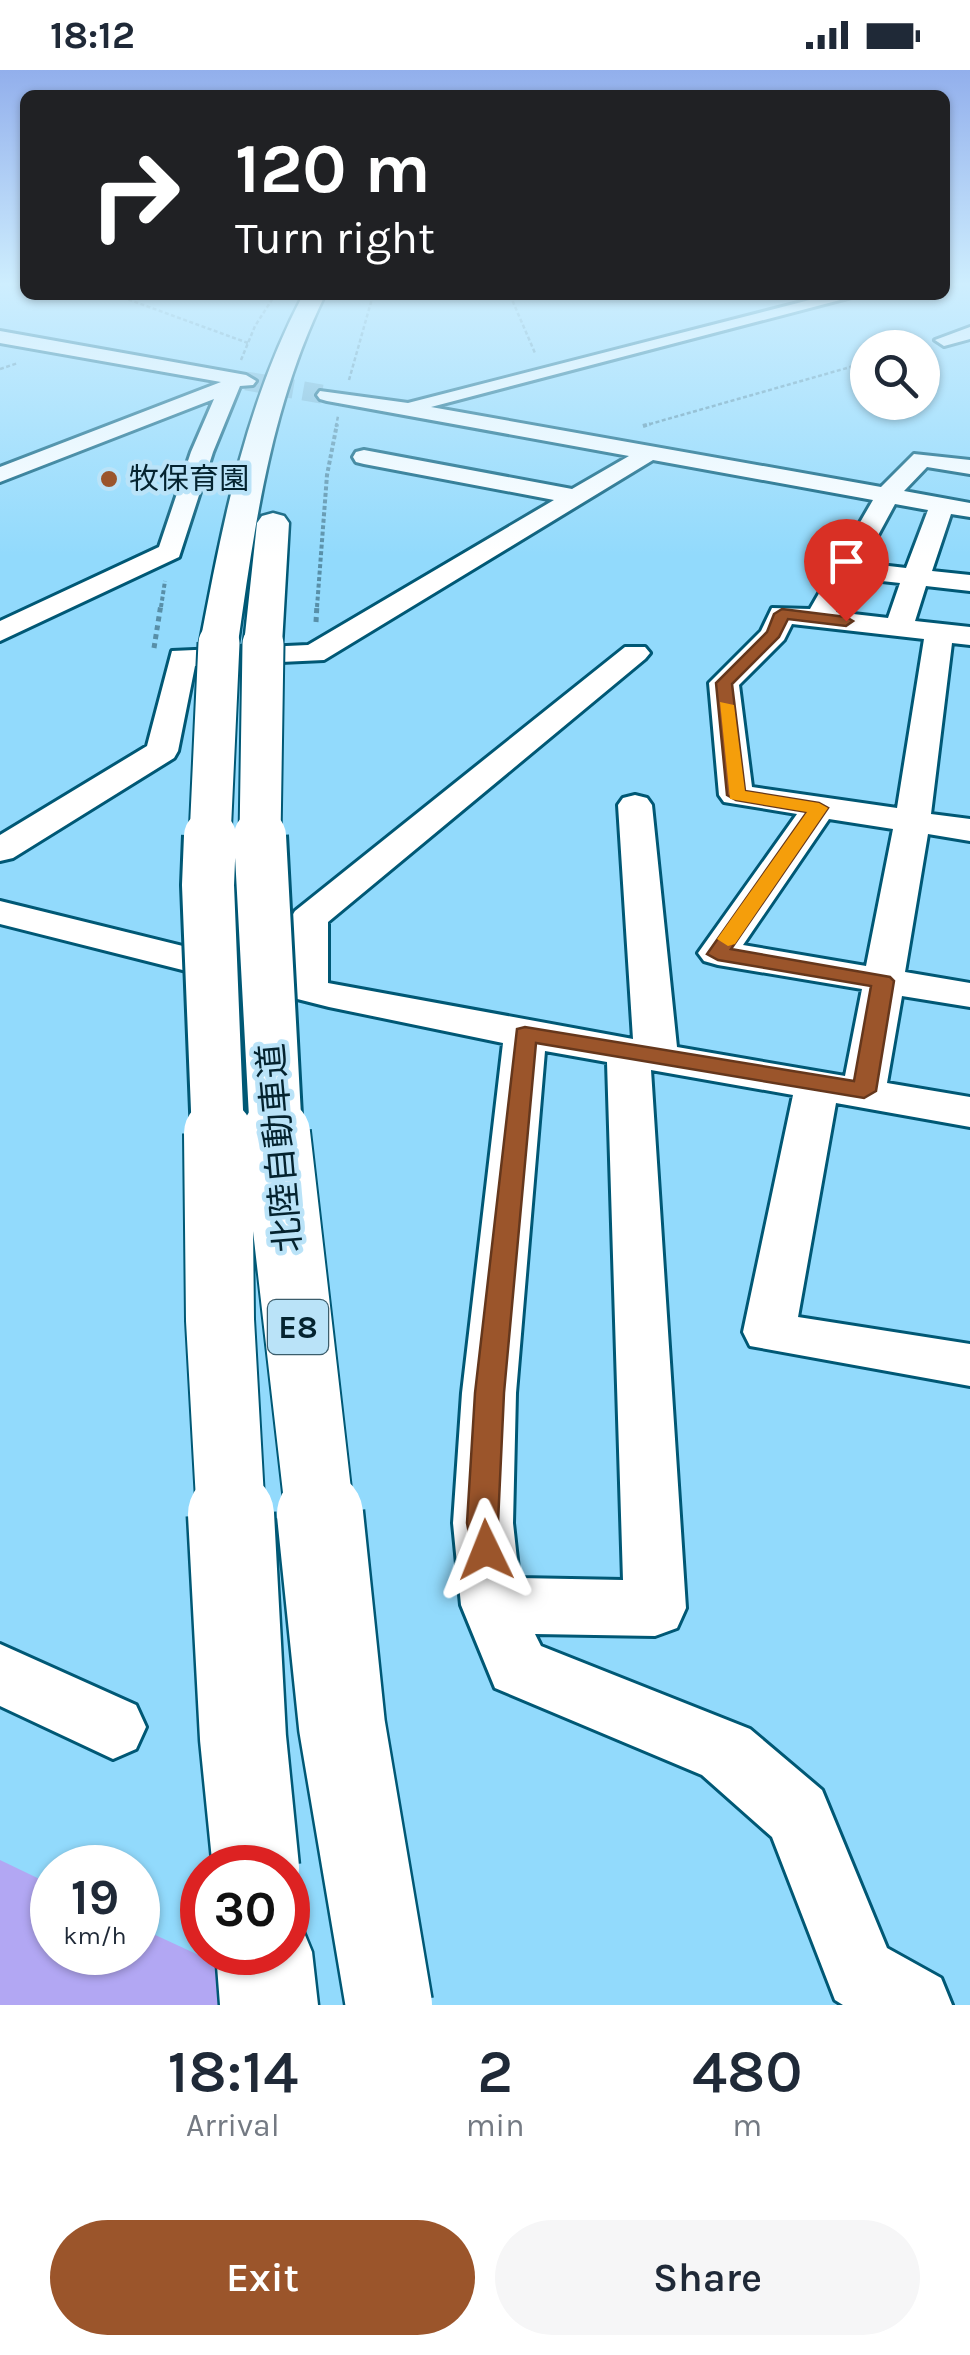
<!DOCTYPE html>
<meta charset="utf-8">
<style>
:root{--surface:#fff;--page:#f6f6f7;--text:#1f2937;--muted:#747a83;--accent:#9b552b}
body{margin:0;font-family:Karla,"Noto Sans JP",sans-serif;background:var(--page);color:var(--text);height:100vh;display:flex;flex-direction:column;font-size:38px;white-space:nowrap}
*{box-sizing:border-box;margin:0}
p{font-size:32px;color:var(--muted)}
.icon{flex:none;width:55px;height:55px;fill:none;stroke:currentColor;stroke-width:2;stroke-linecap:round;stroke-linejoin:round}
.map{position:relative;height:1935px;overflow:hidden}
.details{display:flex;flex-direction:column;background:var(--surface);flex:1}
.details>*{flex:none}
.banner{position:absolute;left:20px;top:20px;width:930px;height:210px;border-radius:15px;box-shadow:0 2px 8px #0004;background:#202124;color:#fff;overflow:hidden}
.buttons{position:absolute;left:850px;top:260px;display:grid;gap:20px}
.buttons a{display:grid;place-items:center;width:90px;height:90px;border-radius:50%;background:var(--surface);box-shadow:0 2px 8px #0004;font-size:50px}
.speed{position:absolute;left:30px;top:1775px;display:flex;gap:20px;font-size:50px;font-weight:700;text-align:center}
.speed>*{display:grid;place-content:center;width:130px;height:130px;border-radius:50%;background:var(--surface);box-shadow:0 2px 8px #0004;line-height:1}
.speed small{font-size:25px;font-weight:400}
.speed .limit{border:15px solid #d22;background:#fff;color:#111}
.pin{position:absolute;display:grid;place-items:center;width:85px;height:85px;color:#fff;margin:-102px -42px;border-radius:50% 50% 50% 0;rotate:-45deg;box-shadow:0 0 10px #0007}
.pin .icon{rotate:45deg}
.me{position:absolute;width:110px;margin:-55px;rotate:358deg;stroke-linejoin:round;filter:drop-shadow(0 0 8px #0008)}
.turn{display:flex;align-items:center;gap:35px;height:210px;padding:0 50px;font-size:45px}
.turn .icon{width:130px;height:130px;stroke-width:2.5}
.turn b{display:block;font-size:70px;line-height:85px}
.eta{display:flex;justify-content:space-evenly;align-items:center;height:170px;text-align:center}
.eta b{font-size:60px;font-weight:600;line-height:70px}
.action{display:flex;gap:20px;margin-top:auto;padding:20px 50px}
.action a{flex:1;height:115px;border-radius:60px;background:var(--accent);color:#fff;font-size:40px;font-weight:600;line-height:115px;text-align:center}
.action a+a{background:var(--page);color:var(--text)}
.status{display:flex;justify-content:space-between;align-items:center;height:70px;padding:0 50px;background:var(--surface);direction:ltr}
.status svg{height:28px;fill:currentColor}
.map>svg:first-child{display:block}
.water{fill:#b2a7f3}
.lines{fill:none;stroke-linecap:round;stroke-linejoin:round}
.minor-tunnel{stroke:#76b5d3;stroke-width:19;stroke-dasharray:19 10;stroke-linecap:butt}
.minor-casing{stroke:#005875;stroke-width:6}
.highway-casing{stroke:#005875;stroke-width:5}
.path-far2{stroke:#588fa8;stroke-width:2.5;stroke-dasharray:4 2.5;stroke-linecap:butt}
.path-far1{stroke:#588fa8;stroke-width:4;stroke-dasharray:4 2.5;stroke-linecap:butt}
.path{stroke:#588fa8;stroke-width:5;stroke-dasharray:5 4;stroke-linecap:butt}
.minor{fill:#fff;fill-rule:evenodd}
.highway{fill:#fff;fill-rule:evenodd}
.highway-bridge-far3-casing{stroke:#005875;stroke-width:45;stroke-linecap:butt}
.highway-bridge-far2-casing{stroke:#005875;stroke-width:58;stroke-linecap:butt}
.highway-bridge-far1-casing{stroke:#005875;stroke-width:72;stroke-linecap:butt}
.highway-bridge-casing{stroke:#005875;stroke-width:91;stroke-linecap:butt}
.highway-bridge-far3{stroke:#fff;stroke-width:41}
.highway-bridge-far2{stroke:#fff;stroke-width:52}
.highway-bridge-far1{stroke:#fff;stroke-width:68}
.highway-bridge{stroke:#fff;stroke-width:86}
.route{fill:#9b552b;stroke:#65371c;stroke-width:2.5}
.slow{fill:#f59e0b}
.poi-dot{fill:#9b552b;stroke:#bae3f8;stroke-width:4}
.labels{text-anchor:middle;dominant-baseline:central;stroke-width:9;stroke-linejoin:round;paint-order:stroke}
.far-poi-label{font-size:30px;fill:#04232f;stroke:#bae3f8;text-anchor:start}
.shield{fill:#bae3f8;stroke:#3b5d6b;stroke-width:2.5}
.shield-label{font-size:32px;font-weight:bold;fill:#04232f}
.street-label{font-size:35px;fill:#04232f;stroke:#bae3f8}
</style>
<div class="status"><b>18:12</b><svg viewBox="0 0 49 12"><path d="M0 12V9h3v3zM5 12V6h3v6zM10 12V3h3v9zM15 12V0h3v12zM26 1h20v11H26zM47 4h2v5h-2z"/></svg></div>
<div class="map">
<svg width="970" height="1935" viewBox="0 0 970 1935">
<rect width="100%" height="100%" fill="#92dafc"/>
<path class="water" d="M0,1790l52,25v67h86v-25l169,78h-307z"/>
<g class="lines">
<path class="minor-tunnel" d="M246,311l81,14"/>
<defs>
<path id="minor" d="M829,225h30l-428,112 450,80 33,-33 56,6v14l-43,-7 -23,24 66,12v14l-19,-3 -19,57 38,4v16l-44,-5 -11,35 55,6v18l-18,-2 -21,171 39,5v22l-42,-7 -23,138 65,11v24l-68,-11 -15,87 83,14v30l-134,-24 -38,214 172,27v42l-220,-40 -7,-14 50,-237 -142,-25 35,538 -9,20 -22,8 -120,-2 6,12 209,83 72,61 65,158 54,30 11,27h-109l-8,-5 -63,-163 -70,-62 -207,-87 -34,-83 -8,-82 9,-130 41,-350 -174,-36 -329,-83v-23l288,71 2,-53 5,-8 330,-264h20l5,6 -5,6 -317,263v61l305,56 -15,-234 5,-7 12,-3 12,3 5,7 25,242 168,29 17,-87 -144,-24 -14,-4 -6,-8 99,-139 -73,-12 -5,-7 -10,-112 52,-52 11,-23 38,1 63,-109 -220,-40 -329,200 -129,6 -17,85 -4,7 -161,100 -13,3v-26l147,-89 25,-95 136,-6 246,-145 -190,-36 -8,-2 -3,-5 3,-5 8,-2 208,39 57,-33 -302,-55 -7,-2 -3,-4 3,-4 88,12zM895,434l33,6 -22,58 -43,-5zM855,508l45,5 -12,35 -52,-6zM792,554l132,15 -27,169 -145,-21 -13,-102 45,-45zM829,749l64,10 -27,137 -123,-21zM545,981l62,11 16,518 -104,-2 -6,-55 3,-130z
M970,257v12l-26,7 -9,-6z
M0,261l246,44 10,6 -3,4 -13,1 -27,66 -34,105 -179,84v-20l159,-74 32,-95 23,-53 -214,83v-15l221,-85 -221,-39z
M0,1574l136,61 10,22 -10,22 -23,10 -113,-53z"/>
<path id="highway" d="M303,225h22c-54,110 -70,228 -87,348l-6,8 -13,3 -13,-3 -6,-8c23,-121 45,-238 103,-348z
M273,443l11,3 5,7 -7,121 -6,8 -13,3 -13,-3 -6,-8 13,-121 5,-7z
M288,1844l10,4 14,34 6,53h-98l-4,-53h72z"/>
</defs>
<use href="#minor" class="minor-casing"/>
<use href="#highway" class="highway-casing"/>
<path class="path-far2" d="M116,225l132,48
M510,225l25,58
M358,226h15
M241,290l14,-34 20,-31
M0,299l18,-6
M349,310l24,-85
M643,356l225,-64
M336,357l2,-11"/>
<path class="path-far1" d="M643,356l7,-2
M161,537l4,-26
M317,537l10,-132 10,-51"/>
<path class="path" d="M316,552l1,-18
M154,578l7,-44"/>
<use href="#minor" class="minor"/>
<use href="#highway" class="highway"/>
<defs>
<path id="highway-bridge-far3" d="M210,768l9,-195
M260,768l3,-194"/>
<path id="highway-bridge-far2" d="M210,766l-2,49 10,250
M260,766l16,299"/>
<path id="highway-bridge-far1" d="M218,1063l2,187 11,197
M276,1063l44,384"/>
<path id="highway-bridge" d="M231,1444l12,224 13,130
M320,1444l22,212 47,279"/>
</defs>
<use href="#highway-bridge-far3" class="highway-bridge-far3-casing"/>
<use href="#highway-bridge-far2" class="highway-bridge-far2-casing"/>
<use href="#highway-bridge-far1" class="highway-bridge-far1-casing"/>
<use href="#highway-bridge" class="highway-bridge-casing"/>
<use href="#highway-bridge-far3" class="highway-bridge-far3"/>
<use href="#highway-bridge-far2" class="highway-bridge-far2"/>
<use href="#highway-bridge-far1" class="highway-bridge-far1"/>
<use href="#highway-bridge" class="highway-bridge"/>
</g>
<linearGradient id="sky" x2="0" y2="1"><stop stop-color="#92afec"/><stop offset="0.44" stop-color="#ceeefe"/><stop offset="1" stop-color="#ceeefe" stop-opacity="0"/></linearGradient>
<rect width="970" height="486" fill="url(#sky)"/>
<path class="route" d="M782,539l64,8 7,4 -7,5 -58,-7 -9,18 -47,47 13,107 74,12 9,5 -97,141 159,28 4,4 -18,110 -12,7 -328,-55 -32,350 -6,130 4,27 -5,10 -11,4 -12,-4 -7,-37 8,-130 42,-364 8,-2 329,54 17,-95 -153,-26 -11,-6 100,-142 -71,-12 -9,-5 -11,-112 51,-51 7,-18z"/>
<path class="slow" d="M720,632l14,3 11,86 74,12 9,5 -93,136 -7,2 -11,-7 90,-127 -77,-13z"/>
<circle class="poi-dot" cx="109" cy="409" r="10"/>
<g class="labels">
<g class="far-poi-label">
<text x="129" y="409">牧保育園</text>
</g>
<rect class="shield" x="268" y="1230" width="60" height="54" rx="8"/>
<g class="shield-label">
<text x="298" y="1257">E8</text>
</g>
<g class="street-label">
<text transform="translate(280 1078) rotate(-95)">北陸自動車道</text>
</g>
</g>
</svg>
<div class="buttons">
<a><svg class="icon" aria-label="search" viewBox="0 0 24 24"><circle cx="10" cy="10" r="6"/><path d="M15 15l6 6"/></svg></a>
</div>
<div class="speed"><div>19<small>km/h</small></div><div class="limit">30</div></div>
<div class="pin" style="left:846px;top:551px;background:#d93025"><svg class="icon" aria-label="arrive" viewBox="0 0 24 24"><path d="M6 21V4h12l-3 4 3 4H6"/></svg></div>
<svg class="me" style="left:486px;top:1480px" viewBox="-20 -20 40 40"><path d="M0-17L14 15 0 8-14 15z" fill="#9b552b" stroke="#fff" stroke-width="4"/></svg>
<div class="banner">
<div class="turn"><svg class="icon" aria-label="right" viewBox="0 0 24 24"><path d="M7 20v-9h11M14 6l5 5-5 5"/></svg><div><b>120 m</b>Turn right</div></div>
</div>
</div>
<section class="details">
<div class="eta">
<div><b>18:14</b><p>Arrival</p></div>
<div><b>2</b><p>min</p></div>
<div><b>480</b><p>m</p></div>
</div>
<div class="action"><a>Exit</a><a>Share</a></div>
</section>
